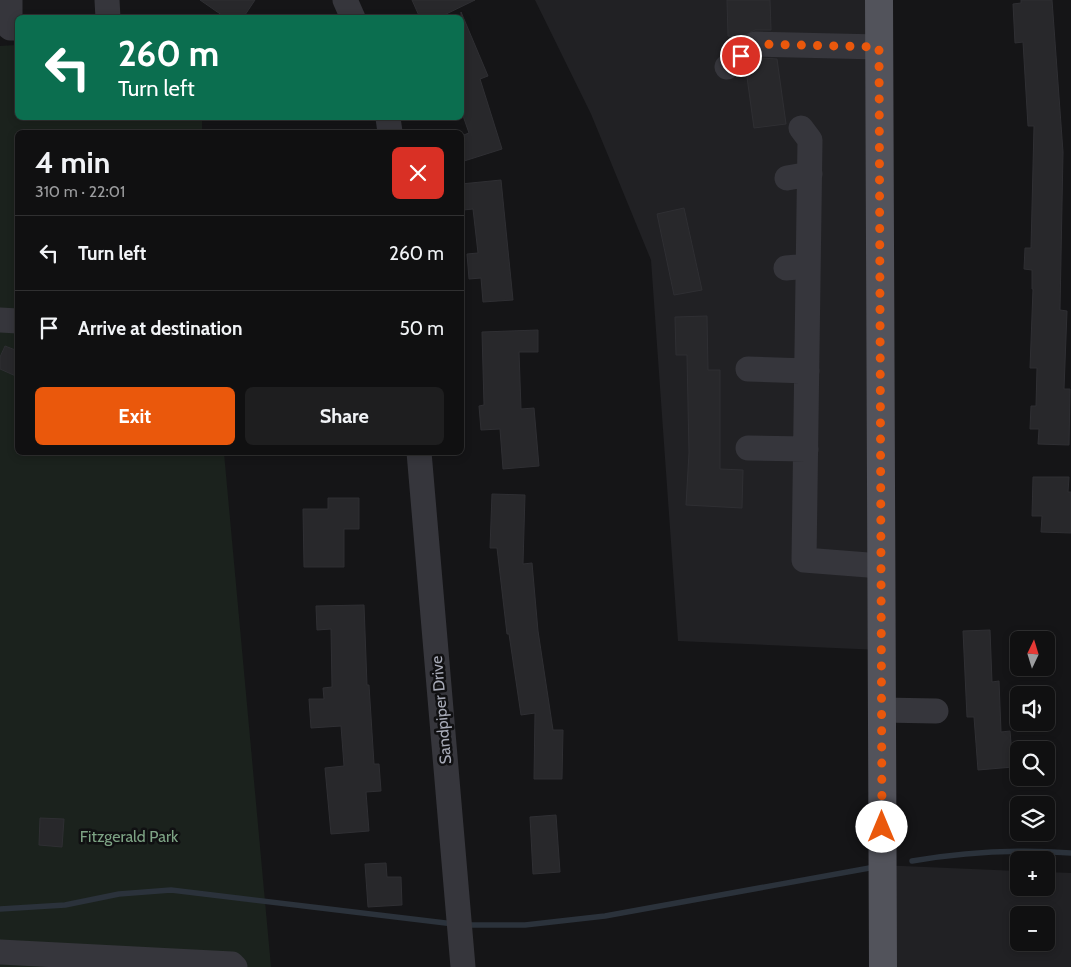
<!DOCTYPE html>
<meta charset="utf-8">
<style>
:root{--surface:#101011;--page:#1e1e1f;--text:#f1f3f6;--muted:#9c9d9f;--line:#303031;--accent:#ea580c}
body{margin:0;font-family:Cabin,sans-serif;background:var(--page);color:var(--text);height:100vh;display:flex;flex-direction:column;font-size:19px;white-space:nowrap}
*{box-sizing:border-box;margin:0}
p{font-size:16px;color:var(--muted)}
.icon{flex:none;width:28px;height:28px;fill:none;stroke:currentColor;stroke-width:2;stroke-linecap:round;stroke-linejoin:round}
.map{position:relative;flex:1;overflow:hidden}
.side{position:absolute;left:15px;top:130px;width:449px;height:325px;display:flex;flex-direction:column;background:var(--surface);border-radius:8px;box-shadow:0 2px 8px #0003,0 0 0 1px var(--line)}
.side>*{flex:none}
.hud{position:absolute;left:15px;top:15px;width:449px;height:105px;border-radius:8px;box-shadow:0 2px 8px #0003,0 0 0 1px var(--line);background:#0b6e4f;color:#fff;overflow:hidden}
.needle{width:32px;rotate:4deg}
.tools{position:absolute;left:1010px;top:631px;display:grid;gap:10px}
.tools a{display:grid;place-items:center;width:45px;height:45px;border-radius:8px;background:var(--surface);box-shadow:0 2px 8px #0003,0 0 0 1px var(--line);font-size:25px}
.pin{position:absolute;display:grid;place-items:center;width:42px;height:42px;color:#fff;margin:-21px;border:2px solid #fff;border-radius:50%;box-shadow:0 1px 5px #0007}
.me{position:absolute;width:55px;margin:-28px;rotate:0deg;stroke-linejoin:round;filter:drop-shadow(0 0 4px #0008)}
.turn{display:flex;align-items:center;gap:18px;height:105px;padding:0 20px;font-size:22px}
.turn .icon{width:65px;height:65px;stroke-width:2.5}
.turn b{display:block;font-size:35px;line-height:42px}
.round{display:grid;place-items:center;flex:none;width:52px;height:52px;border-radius:8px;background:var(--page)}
.overview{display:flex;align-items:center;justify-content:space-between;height:85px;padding:0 20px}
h1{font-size:30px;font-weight:800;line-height:38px}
.cta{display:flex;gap:10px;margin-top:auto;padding:10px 20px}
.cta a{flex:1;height:58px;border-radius:8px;background:var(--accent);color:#fff;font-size:20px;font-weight:800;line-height:58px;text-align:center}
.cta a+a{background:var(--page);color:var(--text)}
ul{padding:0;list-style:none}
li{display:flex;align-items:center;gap:15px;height:75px;padding:0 20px;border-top:1px solid var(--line)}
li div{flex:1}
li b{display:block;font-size:19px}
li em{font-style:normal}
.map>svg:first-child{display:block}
.built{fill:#212124;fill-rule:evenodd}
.green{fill:#1b221d}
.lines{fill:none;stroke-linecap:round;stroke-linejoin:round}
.stream{stroke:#2b323b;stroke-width:5.5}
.building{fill:#28282b;stroke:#2f2f33}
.minor{stroke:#36363c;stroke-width:25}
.major{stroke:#52535b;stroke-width:28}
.route{stroke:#ea580c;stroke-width:9;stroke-dasharray:0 16.2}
.labels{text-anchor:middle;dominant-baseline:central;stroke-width:5;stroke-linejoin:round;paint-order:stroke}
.street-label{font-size:16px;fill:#a7aab7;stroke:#101012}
.park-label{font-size:16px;fill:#7da384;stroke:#101012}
</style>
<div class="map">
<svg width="1071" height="967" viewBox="0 0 1071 967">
<rect width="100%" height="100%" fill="#151517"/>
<path class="built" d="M535,0h345v650l-202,-9 -27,-381 -60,-146z
M879,865l140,6v17h27v-16l25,1v94h-194zM1019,915h27v27h-27z"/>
<path class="green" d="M17,45l1,73h184v14h-184v320l206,1 47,514h-271v-921z"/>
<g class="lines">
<path class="stream" d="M912,861c53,-9 106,-12 159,-8
M0,909l65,-4 54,-11 52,-4 283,34
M466,925h59l80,-9 270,-49"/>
</g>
<path class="building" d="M200,0h55l-12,18h-17z
M412,0h63l-37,18h-18z
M727,0h43l1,30h-16l-14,7 -13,-1z
M1021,0h31l11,152 -3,158 7,1 -3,78h6l-1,56 -31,-1 1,-15h-9l1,-23h5l1,-38h-7l3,-79h-1v-19l-8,-1 1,-21h6l3,-122h-6l-5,-84 -8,1 -2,-39 8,-1z
M461,12l27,64 -8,3 22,70 -41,13v-26l8,-3 -8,-23z
M760,58l17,1 9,65 -32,4 -8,-58z
M501,180l12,120 -30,2 -2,-24 -12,1 -2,-25 11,-1 -5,-44 -10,1 -2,-26z
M684,208l18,82 -28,5 -17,-81z
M707,316l1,54h12v99l23,1 -1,38 -56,-3 3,-52 -2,-98h-11l-1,-38z
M538,330v22h-19l2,57 13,-1 5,58 -36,3 -3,-40 -19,1 -2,-24 5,-1 -2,-73z
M5,346l13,5v26l-18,-8v-12z
M1033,477h36l-1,15h3v41l-30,-1 1,-16h-10z
M492,494l33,1 -2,69 9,-1 6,68 15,99h10l-1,49h-28l1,-66 -14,2 -12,-81h-2l-10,-86h-7z
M328,498h31v31h-15v38h-40l-1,-58h25z
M364,605l3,80h2l5,79h5l2,27 -15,1 3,39 -38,3 -6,-66 19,-2 -3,-40 -30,2 -2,-29h15l-1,-11 9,-1 -1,-58 -14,1 -1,-24z
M990,630l2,52 7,-1 2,51 9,-1 3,36 -35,3 -4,-53h-7l-4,-86z
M556,815l4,57 -27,2 -3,-57z
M40,818l24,1 -2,28 -23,-2z
M386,863l1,14h14l1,28 -34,2 -3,-43z"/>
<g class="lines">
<path class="minor" d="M10,0v28h8
M107,0l1,18
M345,0l8,18
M727,67l28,-23 124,3
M388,118l2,14
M801,128l9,12 -6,420 77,6
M787,178l23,-4
M786,268l22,-2
M0,320l18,1
M748,369l59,2
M748,448l58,1
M419,452l44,515
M882,710l54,1
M0,952l232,12 3,3"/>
<path class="major" d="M879,0l4,967"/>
</g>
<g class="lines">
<path class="route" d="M741,56l14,-12 124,3 3,780"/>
</g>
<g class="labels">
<g class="street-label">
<text transform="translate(441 710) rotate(-95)">Sandpiper Drive</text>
</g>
<g class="park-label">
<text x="129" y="836">Fitzgerald Park</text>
</g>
</g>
</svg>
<div class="tools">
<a><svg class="needle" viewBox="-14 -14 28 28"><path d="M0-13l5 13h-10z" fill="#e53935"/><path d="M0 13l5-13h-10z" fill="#9c9d9f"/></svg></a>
<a><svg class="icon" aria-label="sound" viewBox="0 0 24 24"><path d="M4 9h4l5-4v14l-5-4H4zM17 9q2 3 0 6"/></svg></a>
<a><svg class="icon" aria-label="search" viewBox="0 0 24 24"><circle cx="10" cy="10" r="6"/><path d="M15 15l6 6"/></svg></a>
<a><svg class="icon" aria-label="layers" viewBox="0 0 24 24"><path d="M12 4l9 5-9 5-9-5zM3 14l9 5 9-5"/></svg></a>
<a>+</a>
<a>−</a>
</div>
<div class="pin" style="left:741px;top:56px;background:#d93025"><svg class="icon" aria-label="arrive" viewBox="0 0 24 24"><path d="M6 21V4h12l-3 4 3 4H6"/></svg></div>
<svg class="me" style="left:882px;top:827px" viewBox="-20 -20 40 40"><circle r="19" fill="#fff"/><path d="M0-13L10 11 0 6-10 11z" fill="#ea580c"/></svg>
<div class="hud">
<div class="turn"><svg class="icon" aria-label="left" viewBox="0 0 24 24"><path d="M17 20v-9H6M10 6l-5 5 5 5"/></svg><div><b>260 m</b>Turn left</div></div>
</div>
<section class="side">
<div class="overview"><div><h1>4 min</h1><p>310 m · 22:01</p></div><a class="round" style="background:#d93025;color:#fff"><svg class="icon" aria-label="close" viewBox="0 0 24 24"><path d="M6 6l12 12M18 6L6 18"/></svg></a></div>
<ul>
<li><svg class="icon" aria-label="left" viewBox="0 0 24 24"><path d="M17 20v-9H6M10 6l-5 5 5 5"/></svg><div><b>Turn left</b></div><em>260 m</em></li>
<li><svg class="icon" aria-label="arrive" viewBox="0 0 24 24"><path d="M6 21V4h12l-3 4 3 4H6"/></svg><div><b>Arrive at destination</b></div><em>50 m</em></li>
</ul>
<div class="cta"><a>Exit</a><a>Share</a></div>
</section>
</div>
